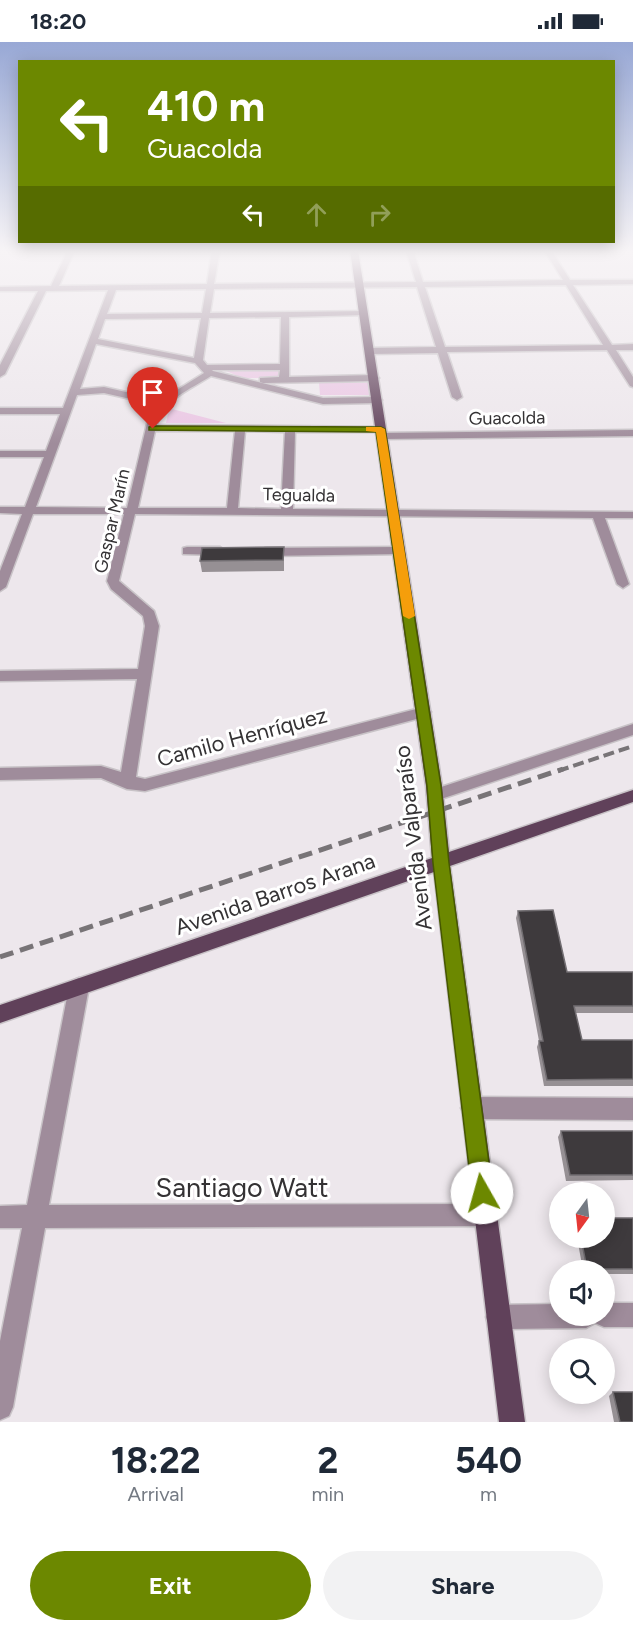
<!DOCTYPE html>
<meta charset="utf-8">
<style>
:root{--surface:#fff;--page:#f2f2f3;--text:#1f2937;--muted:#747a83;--accent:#6c8800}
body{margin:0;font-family:Figtree,sans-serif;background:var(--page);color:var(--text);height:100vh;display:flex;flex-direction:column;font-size:22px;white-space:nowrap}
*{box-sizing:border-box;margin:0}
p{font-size:20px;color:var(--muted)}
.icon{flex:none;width:33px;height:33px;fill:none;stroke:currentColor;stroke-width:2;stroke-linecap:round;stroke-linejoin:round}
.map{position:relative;height:1380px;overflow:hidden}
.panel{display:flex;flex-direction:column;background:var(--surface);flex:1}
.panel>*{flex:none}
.guide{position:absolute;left:18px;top:18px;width:597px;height:183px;border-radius:0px;box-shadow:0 3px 15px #0003;background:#6c8800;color:#fff;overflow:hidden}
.needle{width:39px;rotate:195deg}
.controls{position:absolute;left:549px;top:1140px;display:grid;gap:12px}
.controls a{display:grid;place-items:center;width:66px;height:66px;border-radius:50%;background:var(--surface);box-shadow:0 3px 15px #0003;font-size:30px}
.pin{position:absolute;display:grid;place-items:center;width:51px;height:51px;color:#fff;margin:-62px -26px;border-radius:50% 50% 50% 0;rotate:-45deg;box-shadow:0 0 6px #0007}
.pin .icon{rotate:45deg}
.me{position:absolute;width:66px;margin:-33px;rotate:353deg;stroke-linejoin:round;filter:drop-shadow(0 0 4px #0008)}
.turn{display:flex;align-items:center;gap:21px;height:126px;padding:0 30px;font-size:27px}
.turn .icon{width:78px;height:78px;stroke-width:2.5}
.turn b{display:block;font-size:42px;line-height:51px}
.lanes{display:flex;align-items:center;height:57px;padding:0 30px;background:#0003;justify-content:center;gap:30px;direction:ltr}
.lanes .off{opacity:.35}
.eta{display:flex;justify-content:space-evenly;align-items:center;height:102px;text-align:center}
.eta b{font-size:36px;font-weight:700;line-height:42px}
.button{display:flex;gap:12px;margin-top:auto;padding:12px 30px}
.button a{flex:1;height:69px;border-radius:36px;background:var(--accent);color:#fff;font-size:24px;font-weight:700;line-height:69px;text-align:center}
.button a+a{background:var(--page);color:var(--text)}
.status{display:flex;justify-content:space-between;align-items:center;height:42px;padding:0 30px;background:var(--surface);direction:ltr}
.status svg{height:16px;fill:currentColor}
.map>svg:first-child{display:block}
.green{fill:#eac6e3}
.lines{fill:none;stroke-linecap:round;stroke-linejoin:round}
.minor-casing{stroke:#c8c3c7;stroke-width:3}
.major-casing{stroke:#c8c3c7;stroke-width:3}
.minor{fill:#9f8c9b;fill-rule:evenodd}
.major{fill:#60415a;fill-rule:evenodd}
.rail-far1{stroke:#787477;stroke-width:4;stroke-dasharray:11 5;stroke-linecap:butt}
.rail{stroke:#787477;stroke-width:5;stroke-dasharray:14 7;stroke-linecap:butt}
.wall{fill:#969094}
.building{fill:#3e3a3d;stroke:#726e72;stroke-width:1.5}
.route{fill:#6c8800;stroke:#465800;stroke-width:1.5}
.slow{fill:#f59e0b}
.labels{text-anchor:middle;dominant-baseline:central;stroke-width:6;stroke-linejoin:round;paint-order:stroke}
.far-street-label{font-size:18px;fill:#343234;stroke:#fff}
.street-label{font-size:22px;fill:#343234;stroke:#fff}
.near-street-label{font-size:27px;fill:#343234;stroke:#fff}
</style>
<div class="status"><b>18:20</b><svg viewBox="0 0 49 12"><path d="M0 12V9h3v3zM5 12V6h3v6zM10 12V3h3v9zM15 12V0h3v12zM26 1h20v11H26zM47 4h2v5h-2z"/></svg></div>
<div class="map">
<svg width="633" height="1380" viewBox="0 0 633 1380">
<rect width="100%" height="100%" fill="#ede7ec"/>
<path class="green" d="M285,326v10h-43l-20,-9z
M319,341h49l1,12h-49z
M172,367l54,14h-60l2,-9z"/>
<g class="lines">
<defs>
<path id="minor" d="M68,208h7l-16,36 148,-2 5,-34h8l-6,34 202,-2 -10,-32h7l10,32 140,-2 -19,-30h7l19,30h63v4l-60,1 39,60 21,-1v6h-17l17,27v10l-3,-1 -23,-36 -160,2 15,45 -5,3 -5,-3 -14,-44 -69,1 -4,-3 4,-3 67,-1 -19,-60 -203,2 -4,24 157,-2v4h-3l-75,2v60l85,-2 5,3 -5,3 -111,2 -3,-1v-4l19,-1 1,-7h-68l1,1 110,27 54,-1 5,3 -5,3 -54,1 -112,-28c-20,13 -49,24 -54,49l228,2v4l-4,1h-86l-2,77 340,3v6h-28l24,66 -6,4 -6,-4 -24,-66 -458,-4 -16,67 35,30 5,15 -23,151 9,2 279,-72 7,5 -7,5 -279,74 -18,-2 -26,-11 -101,2v-12l101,-2 20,6 16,-93 -137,2v-10l138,-2 7,-43 -2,-10 -32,-27 -4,-8 17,-67h-91l-27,73 -6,4v-20l22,-57 -22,-1v-6h25l19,-50h-44v-6h46l14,-37h-60v-6h63l45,-118 -62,1 -41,83 -5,3v-12l38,-74h-38v-4l51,-1zM566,243l37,60 -158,2 -20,-60zM206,247l-4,24 -95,1 9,-24zM281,275l-1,47 -73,1 -4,-5 6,-42zM201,276l-7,40 -96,-19 7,-20zM96,302l99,19 9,10 -43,27 -57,-13 -24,2zM104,351l53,12 -8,10 -22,93 -91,-1 41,-112zM155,389h80l-8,77h-89zM245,389l40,1 -4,77 -43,-1z
M633,388v6l-251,3 -5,-3 5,-3z
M187,505h33l6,4 -6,4 -37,-1v-6z
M398,505l4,1v6l-137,2 -6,-4 6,-4z
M633,682v11l-198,66 -6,-2 -2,-4 2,-4z
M79,936l7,3 3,6 -40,218 436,-1 8,3 3,8 -3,8 -8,3 -440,2 -32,179 -4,9 -9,4v-79l22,-113h-22v-22l27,-1 42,-218 3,-6z
M472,1055l161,1v22l-161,-1 -7,-4 -4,-7 4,-7z
M604,1261h29v24h-29l-9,-4 -9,5 -88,1 -9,-3 -3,-9 3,-9 9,-3 62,-1v12h44z"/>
<path id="major" d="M350,208h8l84,536 7,66 184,-62v12l-183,64 75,556h-26l-65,-550 -434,151v-18l432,-147 -6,-72z"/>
</defs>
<use href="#minor" class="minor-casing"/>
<use href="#major" class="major-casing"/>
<use href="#minor" class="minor"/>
<use href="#major" class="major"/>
<path class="rail-far1" d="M558,729l75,-25"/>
<path class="rail" d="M0,915l563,-188"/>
</g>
<path class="wall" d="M284,505v24l-82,1 -2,-11z
M518,869l49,61h66v41h-58l7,27h51v46h-89l-7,-39 2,-6 -23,-123z
M561,1089h72v49l-67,1 -8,-44z
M633,1176v56h-29v-4h-21l-6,-32h27z
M613,1350l20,30h-19l-5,-26z"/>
<path class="building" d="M284,505l-1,13 -83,1 2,-13z
M553,868l14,62h66v34h-59l8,34h51v39l-86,1 -8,-39h4l-25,-130z
M561,1089h72v44h-63z
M604,1176h29v51h-46l-6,-31h23z
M613,1350h20v30h-13z"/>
<linearGradient id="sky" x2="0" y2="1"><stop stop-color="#98a8d5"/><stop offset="0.52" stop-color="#f7f4f6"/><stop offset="1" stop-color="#f7f4f6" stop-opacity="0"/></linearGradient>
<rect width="633" height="402" fill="url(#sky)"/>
<path class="route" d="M153,384l228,1 4,2 56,357 8,77 44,330 -3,8 -8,3 -7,-3 -3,-8 -39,-330 -6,-77 -51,-354 -227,-2v-3z"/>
<path class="slow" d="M366,385h15l4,2 30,187 -6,3 -6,-3 -27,-184 -10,-1z"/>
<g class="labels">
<g class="far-street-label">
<text transform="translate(507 376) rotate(-1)">Guacolda</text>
<text transform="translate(299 453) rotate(1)">Tegualda</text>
<text transform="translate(112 479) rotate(-77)">Gaspar Marín</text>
</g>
<g class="street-label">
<text transform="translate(242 695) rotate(-15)">Camilo Henríquez</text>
<text transform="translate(413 796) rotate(-97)">Avenida Valparaíso</text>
<text transform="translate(275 852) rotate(-19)">Avenida Barros Arana</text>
</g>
<g class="near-street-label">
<text x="242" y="1145">Santiago Watt</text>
</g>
</g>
</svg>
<div class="controls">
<a><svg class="needle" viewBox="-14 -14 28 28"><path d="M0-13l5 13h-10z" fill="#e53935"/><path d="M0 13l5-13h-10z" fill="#747a83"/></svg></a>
<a><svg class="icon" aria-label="sound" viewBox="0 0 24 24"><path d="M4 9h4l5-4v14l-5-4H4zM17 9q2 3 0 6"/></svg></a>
<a><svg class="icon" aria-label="search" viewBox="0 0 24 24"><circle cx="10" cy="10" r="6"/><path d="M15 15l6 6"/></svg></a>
</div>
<div class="pin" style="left:153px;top:387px;background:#d93025"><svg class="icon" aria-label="arrive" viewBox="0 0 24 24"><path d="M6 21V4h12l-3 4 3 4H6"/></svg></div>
<svg class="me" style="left:482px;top:1151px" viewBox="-20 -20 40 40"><circle r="19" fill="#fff"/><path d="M0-13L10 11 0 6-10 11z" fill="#6c8800"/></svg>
<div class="guide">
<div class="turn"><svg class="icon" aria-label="left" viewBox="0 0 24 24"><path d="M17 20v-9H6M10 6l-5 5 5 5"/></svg><div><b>410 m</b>Guacolda</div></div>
<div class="lanes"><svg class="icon" aria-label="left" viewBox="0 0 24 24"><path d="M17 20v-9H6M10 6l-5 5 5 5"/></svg><svg class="icon off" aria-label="ahead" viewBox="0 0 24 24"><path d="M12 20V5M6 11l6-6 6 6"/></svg><svg class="icon off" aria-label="right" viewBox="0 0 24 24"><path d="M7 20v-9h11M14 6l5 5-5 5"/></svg></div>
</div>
</div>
<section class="panel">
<div class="eta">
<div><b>18:22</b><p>Arrival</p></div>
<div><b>2</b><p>min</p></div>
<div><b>540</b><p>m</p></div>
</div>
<div class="button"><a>Exit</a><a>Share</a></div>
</section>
